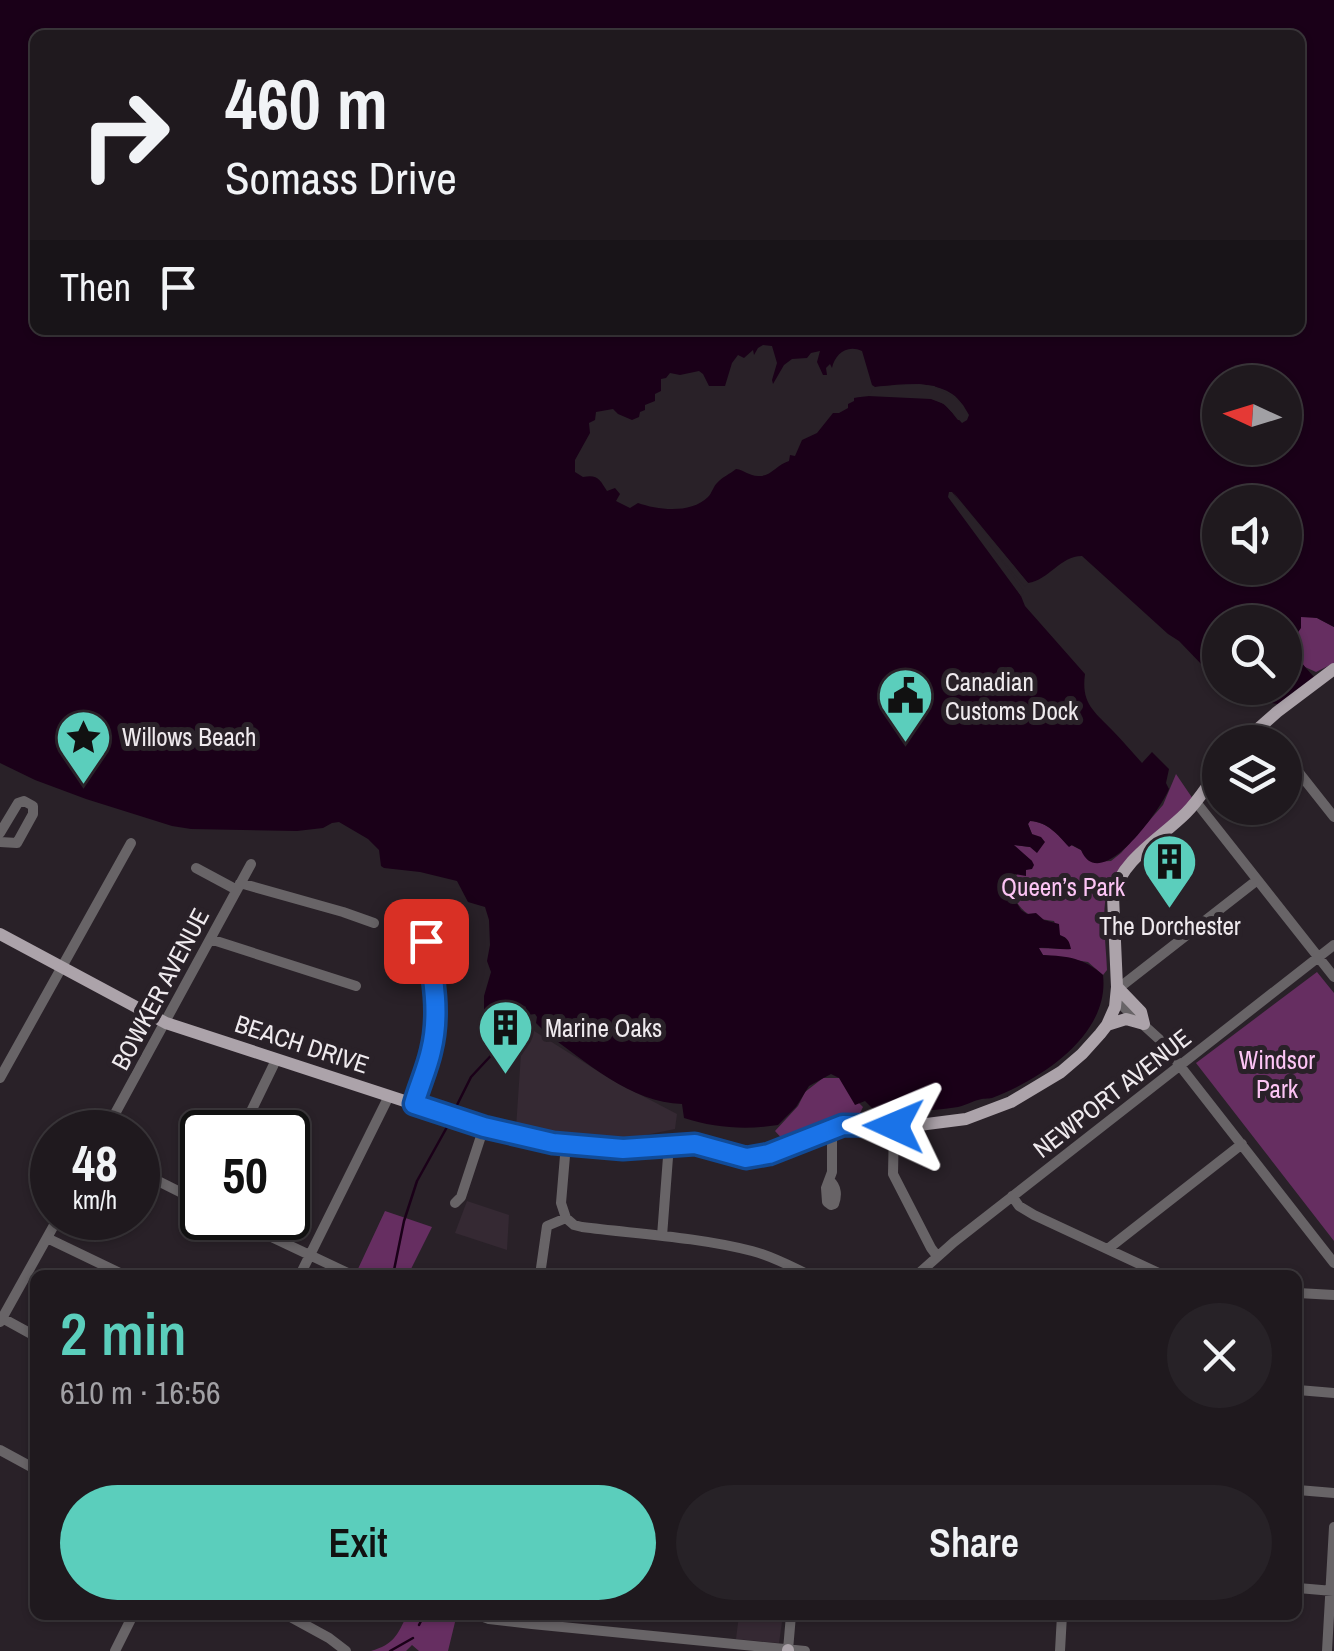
<!DOCTYPE html>
<meta charset="utf-8">
<style>
:root{--surface:#1f191e;--page:#272227;--text:#f1f3f6;--muted:#a1a0a4;--line:#3c383c;--accent:#5bcebc}
body{margin:0;font-family:"Archivo Narrow",sans-serif;background:var(--page);color:var(--text);height:100vh;display:flex;flex-direction:column;font-size:38px;white-space:nowrap}
*{box-sizing:border-box;margin:0}
p{font-size:32px;color:var(--muted)}
.icon{flex:none;width:55px;height:55px;fill:none;stroke:currentColor;stroke-width:2;stroke-linecap:round;stroke-linejoin:round}
.map{position:relative;flex:1;overflow:hidden}
.side{position:absolute;left:30px;top:1270px;width:1272px;height:350px;display:flex;flex-direction:column;background:var(--surface);border-radius:15px;box-shadow:0 2px 8px #0004,0 0 0 2px var(--line)}
.side>*{flex:none}
.banner{position:absolute;left:30px;top:30px;width:1275px;height:305px;border-radius:15px;box-shadow:0 2px 8px #0004,0 0 0 2px var(--line);background:#1f191e;color:var(--text);overflow:hidden}
.needle{width:65px;rotate:274deg}
.tools{position:absolute;left:1202px;top:365px;display:grid;gap:20px}
.tools a{display:grid;place-items:center;width:100px;height:100px;border-radius:50%;background:var(--surface);box-shadow:0 2px 8px #0004,0 0 0 2px var(--line);font-size:50px}
.speed{position:absolute;left:30px;top:1110px;display:flex;gap:20px;font-size:50px;font-weight:700;text-align:center}
.speed>*{display:grid;place-content:center;width:130px;height:130px;border-radius:50%;background:var(--surface);box-shadow:0 2px 8px #0004,0 0 0 2px var(--line);line-height:1}
.speed small{font-size:25px;font-weight:400}
.speed .limit{border:5px solid #111;border-radius:15px;background:#fff;color:#111}
.pin{position:absolute;display:grid;place-items:center;width:85px;height:85px;color:#fff;margin:-42px;border-radius:20px;box-shadow:0 5px 15px #0006}
.me{position:absolute;width:110px;margin:-55px;rotate:271deg;stroke-linejoin:round;filter:drop-shadow(0 0 8px #0008)}
.turn{display:flex;align-items:center;gap:35px;height:210px;padding:0 30px;font-size:45px}
.turn .icon{width:130px;height:130px;stroke-width:2.5}
.turn b{display:block;font-size:70px;line-height:85px}
.then{display:flex;align-items:center;height:95px;padding:0 30px;background:#0003;gap:20px;font-size:38px}
.round{display:grid;place-items:center;flex:none;width:105px;height:105px;border-radius:52px;background:var(--page)}
.overview{display:flex;align-items:center;justify-content:space-between;height:170px;padding:0 30px}
h1{font-size:60px;font-weight:600;line-height:75px;color:var(--accent)}
.action{display:flex;gap:20px;margin-top:auto;padding:20px 30px}
.action a{flex:1;height:115px;border-radius:60px;background:var(--accent);color:#111;font-size:40px;font-weight:600;line-height:115px;text-align:center}
.action a+a{background:var(--page);color:var(--text)}
.map>svg:first-child{display:block}
.built{fill:#352933}
.green{fill:#662e61}
.water{fill:#1a0018;fill-rule:evenodd}
.pier{fill:#292128}
.lines{fill:none;stroke-linecap:round;stroke-linejoin:round}
.stream{stroke:#1a0018;stroke-width:2.5}
.minor{stroke:#686467;stroke-width:10}
.major{stroke:#aca3aa;stroke-width:12}
.route-casing{stroke:#114b97;stroke-width:25}
.route{stroke:#1a73e8;stroke-width:18}
.labels{text-anchor:middle;dominant-baseline:central;stroke-width:10;stroke-linejoin:round;paint-order:stroke}
.poi-label{font-size:25px;fill:#efeaee;stroke:#292128;text-anchor:start}
.park-label{font-size:25px;fill:#fcc4f4;stroke:#292128}
.street-label{font-size:25px;fill:#efeaee;stroke:#292128}
</style>
<div class="map">
<svg width="1334" height="1651" viewBox="0 0 1334 1651">
<rect width="100%" height="100%" fill="#292128"/>
<path class="built" d="M523,1024l89,56 65,34 -2,15 -54,11 -105,-12z
M467,1201l42,14 -2,35 -52,-17z
M739,1615h44l-4,28 -43,-4z"/>
<path class="green" d="M1309,616l8,2 17,9v36l-18,9 -11,-5 -17,-22 12,-17 1,-11z
M1176,774l17,25 -81,78c-13,27 -6,63 -5,93l-4,5 -15,-13 -45,-7 -5,-7 32,1 -10,-13 -6,-15c-23,-3 -30,-6 -42,-26l3,-8 -3,-6c4,-8 14,-12 20,-20l-18,-14v-2l16,2 2,-13 -4,-10 2,-3c18,1 27,13 39,25l2,-1 10,5 11,12 19,-1 10,-8 42,-48z
M1317,972l17,21v248l-138,-178z
M823,1078h19l11,19 10,10 -3,6 -16,1 -58,29 -11,-12 23,-25 7,-14z
M385,1211l47,16 -24,48h-41l-10,-4z
M407,1615h47l2,3 -8,33h-29l-7,-6 -6,6h-35c23,-7 26,-15 36,-36z"/>
<path class="water" d="M0,0h1334v627l-17,-9 -16,-1v11l-12,17 2,6 23,26 -36,27 -20,-3 -6,-7 -10,-6h43v-66h-65v52l-16,-7 -25,-26 -11,-7 -86,-78c-22,0 -33,24 -54,27l-75,-91 68,104 4,10 60,68c-4,30 9,37 28,57 10,10 19,21 29,32l10,-11 17,17 -3,14 3,6c-8,20 -69,107 -88,61l-9,-5 -3,2c-11,-12 -21,-25 -39,-26l-2,3 4,10 9,3 4,5 -8,11 -7,-6 -16,-2 18,16 2,4 -2,4 -6,1v6l-11,-2 -3,7 3,6 -3,8 9,15 6,4 9,-1 8,7 15,4 1,11c8,3 9,6 11,14 -10,1 -24,-2 -32,-1l4,7c25,1 41,3 60,20 7,59 -61,104 -111,123 -4,1 -9,0 -14,2 -5,1 -12,5 -20,7 -28,5 -58,4 -86,1l-7,-7 -10,4 -16,-27 -8,-4 -22,12 -13,21 -18,18c-32,5 -63,3 -94,-7l-2,-14c-50,-1 -98,-43 -137,-72l-9,-9 1,-6 -2,-3 -7,1 -5,-2 3,-6 -4,-2 -4,7 -1,15 -15,6 -18,-18v-19l7,-24 -4,-11 3,-16 -1,-25 -4,-13 -17,-5 -11,-21 -37,-9 -36,-4 -3,-2 -2,-16 -11,-11 -29,-17 -7,1 -9,5 -26,3 -106,-2 -19,-3 -86,-27 -51,-19 -35,-17zM35,35h1265v295h-1265zM763,345l9,1 5,17 -5,17 1,4 11,-19 8,-6 15,-1 4,-5 9,-2 -3,11 6,13h4l-1,-7 4,-4 2,4c3,-14 15,-24 30,-17l10,34 3,2c26,-3 70,-9 87,17 1,2 4,14 5,16h-9c-5,-6 -9,-13 -16,-17 -21,-11 -65,-9 -88,-5v3l-6,3v4l-9,5h-6l-16,20 -15,7 -7,16 -5,-1 -1,6c-11,3 -18,15 -29,15 -10,1 -15,-6 -24,-7 -6,5 -14,8 -19,14 -4,4 -5,10 -9,14 -17,17 -50,13 -70,6l-8,5 -14,-7 4,-7 -5,-6 -8,3c-7,-11 -9,-17 -24,-14l-8,-5v-12l15,-27 -1,-10 6,-3 1,-8 17,-3 5,5 14,6 7,-3 1,-5 5,-2v-5l10,-4v-7l6,-3v-12l5,-1 4,-5 10,2 19,-4 4,3 6,12h16l7,-23 6,-8 6,3 9,-8 1,5 4,-7zM1220,382h65v66h-65zM1220,502h65v66h-65z"/>
<path class="pier" d="M919,384l15,2 20,11 9,8 6,10 -2,5 -5,3 -18,-19 -13,-5 -63,-3 7,-9z
M949,492h3l76,91 -3,4 -36,-43 35,47 -3,5 -73,-99z"/>
<g class="lines">
<path class="stream" d="M455,1109l16,-32 27,-29 4,-15
M393,1275l11,-54 13,-40 30,-54
M447,1620l3,-5
M419,1625l2,-4
M390,1651l23,-13"/>
<path class="minor" d="M1262,726l13,16
M1285,755l49,62
M1196,802l138,175
M0,833l18,-30 6,-2 9,5v8l-16,29 -17,-1
M196,868l41,22
M240,883l103,29 31,11
M210,939l146,47
M1117,987l7,-3 132,-103
M1116,1000l43,39 175,224
M0,1078l131,-235
M414,1104c5,-18 13,-35 17,-53 9,-36 3,-74 -5,-110
M894,1126l-1,48 38,74 6,8
M105,1132l146,-268
M241,1132l35,-72
M138,1171l64,32
M830,1181c7,6 7,15 4,23l-3,1 -4,-3 -1,-14 6,-16v-43
M1012,1196l7,10 15,9 129,60
M455,1203l6,-6 23,-70
M231,1218l121,57
M566,1218l8,7 8,2c56,7 115,10 170,24 20,5 38,15 57,24
M566,1218l-5,-15 5,-59
M662,1236l7,-92
M47,1238l77,37
M1109,1248l133,-104
M300,1275l89,-179
M540,1275l7,-49 19,-8
M917,1275l37,-33 380,-297
M1298,1293l36,2
M2,1318l33,18
M0,1322l58,-104
M1298,1390l36,3
M0,1450l35,19
M1298,1490l36,3
M1298,1588l35,3
M287,1615l42,23 17,13
M478,1615l11,4 43,5 273,27
M788,1650l3,-35
M115,1651l18,-36
M1060,1651l2,-36
M1327,1651l7,-124"/>
<path class="major" d="M1243,742l34,-30 57,-43
M0,934l166,89 318,104 69,16 70,6 72,-5 14,3 32,11h16l86,-33h76l47,-6 45,-17 50,-30 21,-18 18,-20 7,-9 8,-18 2,-20 -4,-91c8,-36 48,-58 73,-83 13,-13 22,-29 34,-44
M1117,987l24,25 3,12
M1107,1025l19,-6 18,5
M788,1651v-1"/>
</g>
<g class="lines">
<defs>
<path id="route" d="M426,941c8,36 14,74 5,110 -4,18 -12,35 -17,53l70,23 69,16 70,6 72,-5 51,14 23,-4 74,-29 51,1"/>
</defs>
<use href="#route" class="route-casing"/>
<use href="#route" class="route"/>
</g>
<defs>
<symbol id="civic-pin" viewBox="-11 -11 22 30"><path d="M0 17L-7.5 6A9.5 9.5 0 1 1 7.5 6Z" fill="#5bcebc" stroke="#292128"/><path d="M-.6-6.5H3V-4.5H.6V-3L4-1V1h2V6H-6V1h2V-1L-.6-3ZM-1.2 2.5V6h2.4V2.5Z" fill="#111"/></symbol>
<symbol id="sight-pin" viewBox="-11 -11 22 30"><path d="M0 17L-7.5 6A9.5 9.5 0 1 1 7.5 6Z" fill="#5bcebc" stroke="#292128"/><path d="M0-6L1.8-2.2L6-1.7L2.9 1.2L3.7 5.4L0 3.3L-3.7 5.4L-2.9 1.2L-6-1.7L-1.8-2.2Z" fill="#111"/></symbol>
<symbol id="building-pin" viewBox="-11 -11 22 30"><path d="M0 17L-7.5 6A9.5 9.5 0 1 1 7.5 6Z" fill="#5bcebc" stroke="#292128"/><path d="M-4-6H4V6H1V3H-1V6H-4ZM-2.5-4.3h1.7v1.8h-1.7ZM.8-4.3h1.7v1.8H.8ZM-2.5-1h1.7V.8h-1.7ZM.8-1h1.7V.8H.8Z" fill="#111"/></symbol>
</defs>
<g fill-rule="evenodd">
<use href="#civic-pin" x="874" y="664" width="63" height="86"/>
<use href="#sight-pin" x="52" y="706" width="63" height="86"/>
<use href="#building-pin" x="1138" y="830" width="63" height="86"/>
<use href="#building-pin" x="474" y="996" width="63" height="86"/>
</g>
<g class="labels">
<g class="poi-label">
<text x="945" y="682">Canadian<tspan x="945" dy="29">Customs Dock</tspan></text>
<text x="122" y="737">Willows Beach</text>
<text x="1170" y="926" text-anchor="middle">The Dorchester</text>
<text x="545" y="1028">Marine Oaks</text>
</g>
<g class="park-label">
<text x="1063" y="887">Queen’s Park</text>
<text x="1277" y="1060">Windsor<tspan x="1277" dy="29">Park</tspan></text>
</g>
<g class="street-label">
<text transform="translate(160 989) rotate(-62)">BOWKER AVENUE</text>
<text transform="translate(302 1044) rotate(18)">BEACH DRIVE</text>
<text transform="translate(1112 1093) rotate(-38)">NEWPORT AVENUE</text>
</g>
</g>
</svg>
<div class="tools">
<a><svg class="needle" viewBox="-14 -14 28 28"><path d="M0-13l5 13h-10z" fill="#e53935"/><path d="M0 13l5-13h-10z" fill="#a1a0a4"/></svg></a>
<a><svg class="icon" aria-label="sound" viewBox="0 0 24 24"><path d="M4 9h4l5-4v14l-5-4H4zM17 9q2 3 0 6"/></svg></a>
<a><svg class="icon" aria-label="search" viewBox="0 0 24 24"><circle cx="10" cy="10" r="6"/><path d="M15 15l6 6"/></svg></a>
<a><svg class="icon" aria-label="layers" viewBox="0 0 24 24"><path d="M12 4l9 5-9 5-9-5zM3 14l9 5 9-5"/></svg></a>
</div>
<div class="speed"><div>48<small>km/h</small></div><div class="limit">50</div></div>
<div class="pin" style="left:426px;top:941px;background:#d93025"><svg class="icon" aria-label="arrive" viewBox="0 0 24 24"><path d="M6 21V4h12l-3 4 3 4H6"/></svg></div>
<svg class="me" style="left:894px;top:1126px" viewBox="-20 -20 40 40"><path d="M0-17L14 15 0 8-14 15z" fill="#1a73e8" stroke="#fff" stroke-width="4"/></svg>
<div class="banner">
<div class="turn"><svg class="icon" aria-label="right" viewBox="0 0 24 24"><path d="M7 20v-9h11M14 6l5 5-5 5"/></svg><div><b>460 m</b>Somass Drive</div></div>
<div class="then">Then<svg class="icon" aria-label="arrive" viewBox="0 0 24 24"><path d="M6 21V4h12l-3 4 3 4H6"/></svg></div>
</div>
<section class="side">
<div class="overview"><div><h1>2 min</h1><p>610 m · 16:56</p></div><a class="round"><svg class="icon" aria-label="close" viewBox="0 0 24 24"><path d="M6 6l12 12M18 6L6 18"/></svg></a></div>
<div class="action"><a>Exit</a><a>Share</a></div>
</section>
</div>
